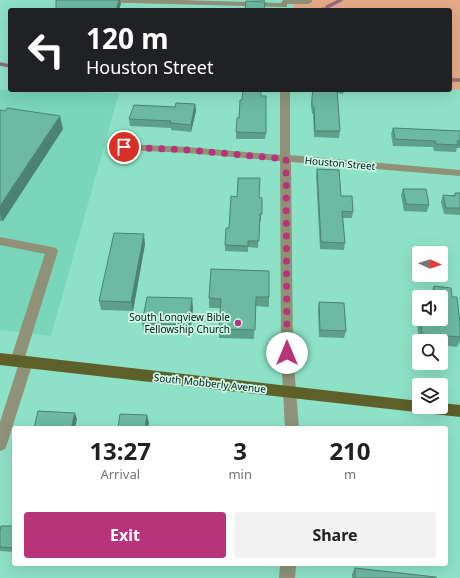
<!DOCTYPE html>
<style>
:root{--surface:#fff;--page:#f2f2f2;--text:#202124;--muted:#757577;--accent:#b8347a}
body{margin:0;font-family:"Noto Sans",sans-serif;background:var(--page);color:var(--text);height:100vh;display:flex;flex-direction:column;font-size:15px;white-space:nowrap}
*{box-sizing:border-box;margin:0}
p{font-size:13px;color:var(--muted)}
.icon{flex:none;width:22px;height:22px;fill:none;stroke:currentColor;stroke-width:2;stroke-linecap:round;stroke-linejoin:round}
.map{position:relative;flex:1;overflow:hidden}
.drawer{position:absolute;left:12px;top:426px;width:436px;height:140px;display:flex;flex-direction:column;background:var(--surface);border-radius:4px;box-shadow:0 4px 16px #0002}
.drawer>*{flex:none}
.banner{position:absolute;left:8px;top:8px;width:444px;height:84px;border-radius:4px;box-shadow:0 4px 16px #0002;background:#202124;color:#fff;overflow:hidden}
.needle{width:26px;rotate:93deg}
.tools{position:absolute;left:412px;top:246px;display:grid;gap:8px}
.tools a{display:grid;place-items:center;width:36px;height:36px;border-radius:4px;background:var(--surface);box-shadow:0 4px 16px #0002;font-size:20px}
.pin{position:absolute;display:grid;place-items:center;width:34px;height:34px;color:#fff;margin:-17px;border:2px solid #fff;border-radius:50%;box-shadow:0 1px 4px #0007}
.me{position:absolute;width:44px;margin:-22px;rotate:0deg;stroke-linejoin:round;filter:drop-shadow(0 0 3px #0008)}
.turn{display:flex;align-items:center;gap:14px;height:84px;padding:0 12px;font-size:18px}
.turn .icon{width:52px;height:52px;stroke-width:2.5}
.turn b{display:block;font-size:28px;line-height:34px}
.eta{display:flex;justify-content:space-evenly;align-items:center;height:68px;text-align:center}
.eta b{font-size:24px;font-weight:700;line-height:28px}
.primary-button{display:flex;gap:8px;margin-top:auto;padding:8px 12px}
.primary-button a{flex:1;height:46px;border-radius:4px;background:var(--accent);color:#fff;font-size:16px;font-weight:700;line-height:46px;text-align:center}
.primary-button a+a{background:var(--page);color:var(--text)}
.map>svg:first-child{display:block}
.built{fill:#79d6bb}
.green{fill:#e5ab88}
.lines{fill:none;stroke-linecap:round;stroke-linejoin:round}
.stream{stroke:#926c7d;stroke-width:3.5}
.minor{fill:#8f9276;fill-rule:evenodd}
.major{fill:#5d6029;fill-rule:evenodd}
.wall{fill:#5e9f8b;fill-rule:evenodd}
.shaded-wall{fill:#4c8271}
.building{fill:#6db9a2;stroke:#4c8271}
.route{stroke:#b8347a;stroke-width:7;stroke-dasharray:0 12.6}
.poi-dot{fill:#b8347a;stroke:#d0f8ea;stroke-width:1.5}
.labels{text-anchor:middle;dominant-baseline:central;stroke-width:3.5;stroke-linejoin:round;paint-order:stroke}
.street-label{font-size:10px;fill:#001610;stroke:#d0f8ea}
.poi-label{font-size:10px;fill:#001610;stroke:#d0f8ea;text-anchor:end}
</style>
<div class="map">
<svg width="460" height="578" viewBox="0 0 460 578">
<rect width="100%" height="100%" fill="#8de1c7"/>
<path class="built" d="M0,90l119,3 -68,243 -51,-6z"/>
<path class="green" d="M293,0h167v90l-10,-1v-79h-157z"/>
<g class="lines">
<path class="stream" d="M327,7l14,-7
M321,10l2,-1
M0,64l10,2
M450,80h10"/>
<path class="minor" d="M87,0h93l101,3 2,-3h29v2l-4,2h-21v3h-3l-193,-5z
M280,90h10v65l170,15v6l-169,-14 2,191 6,75h-14l-4,-75 -1,-192 -92,-8 -64,-3 -5,-3 5,-3 64,3 92,8z
M0,237l52,10 4,1 2,3 -33,106 6,1 2,4 -26,82 -2,5 -5,2v-29l18,-56 -6,-1 -2,-4 35,-107 -45,-9z
M280,564h16l-1,14h-16z"/>
<path class="major" d="M0,353l419,48v6h22v-4l19,2v12l-460,-52z"/>
</g>
<path class="wall" d="M246,0h19v1z
M313,90h31l-1,4 -6,-1 3,38 -1,7 -25,-1 -1,-23h-1l-1,-10z
M261,96l5,37 -1,6h-29v-7l6,-32z
M195,104l1,7 -5,21 -20,-2v-2l-41,-2 -1,-7 46,-12z
M0,110l63,19 -60,92h-3z
M393,128l67,3v17h-3l-1,4 -22,-1 -1,-4 -40,-1 -2,-12z
M317,169l24,27 12,16 -1,6h-9l2,25 -1,7 -24,-1 -4,-73z
M403,189l26,16 -2,7 -23,-1 -3,-16z
M455,193h5v22l-16,-1 -3,-12 2,-7h11z
M259,197l3,1 -1,23h-2l-1,27 -10,-1v5l-23,-1v-6l4,-17z
M145,244l-12,67 -32,-1 -2,-9z
M211,269l58,28v10l-14,-1 -1,33 -35,-1v-9l2,-21h-12v-10z
M434,286l18,11 8,40v4l-3,6 -16,-2v-4h-22v2l-4,-40 4,-9 11,1zM419,297l22,22h-22z
M319,302l27,29 -2,7 -25,-1 -1,-28z
M193,308l-3,26 -46,-2 -2,-9z
M14,526v26l-14,-1v-20z
M355,568l82,10h-85v-4z"/>
<path class="shaded-wall" d="M119,0h1l1,4 -2,6h-3z
M195,104l1,7 -5,21v-7z
M60,116l3,13 -60,92 -3,-7v-8z
M144,234l1,10 -12,67 -2,-9z
M192,298l1,10 -3,26 -1,-9z
M75,413l2,6 -2,9h-4z
M147,415l2,8 -1,5h-3z"/>
<path class="building" d="M56,0h63l-3,10h-60z
M246,1l19,1 -1,8h-19z
M243,90h18v6h5v37l-30,-1 1,-14h2l1,-18h2z
M313,90h24l3,41h-25l-1,-24h-2v-10z
M176,103l19,1 -4,21 -21,-2 1,-2 -42,-2 5,-14 41,2z
M7,108l53,8 -60,90v-96l5,1z
M393,128l67,3v10h-3l1,4 -22,-1 -1,-3 -40,-2z
M317,169l22,1 2,26h11l1,16 -11,-1 3,32 -24,-1z
M238,178h22l-1,19 3,1v16h-2l-1,27h-11v5l-23,-1 1,-17h3l2,-32 6,1z
M403,189h23l3,16 -23,-1z
M455,193h5v15h-14l-3,-13 12,1z
M114,233l30,1 -13,68 -32,-1z
M211,269l58,2v26h-13l-1,33 -36,-1 2,-30 -12,-1z
M434,286l17,2 1,9h5l3,26v14l-38,-3 -1,-15h20v-22h-22v-3l15,1z
M147,297l45,1 -3,27 -47,-2z
M319,302l25,1 2,28 -26,-1z
M38,411l37,2 -4,15h-37z
M120,414l27,1 -2,13h-27z
M1,526h13v22l-14,-1v-16z
M355,568l81,9 1,1h-82z"/>
<g class="lines">
<path class="route" d="M124,147l64,3 98,9 1,194"/>
</g>
<circle class="poi-dot" cx="238" cy="323" r="4"/>
<g class="labels">
<g class="street-label">
<text transform="translate(340 163) rotate(5)">Houston Street</text>
<text transform="translate(210 383) rotate(6)">South Mobberly Avenue</text>
</g>
<g class="poi-label">
<text x="230" y="317">South Longview Bible<tspan x="230" dy="12">Fellowship Church</tspan></text>
</g>
</g>
</svg>
<div class="tools">
<a><svg class="needle" viewBox="-14 -14 28 28"><path d="M0-13l5 13h-10z" fill="#e53935"/><path d="M0 13l5-13h-10z" fill="#757577"/></svg></a>
<a><svg class="icon" aria-label="sound" viewBox="0 0 24 24"><path d="M4 9h4l5-4v14l-5-4H4zM17 9q2 3 0 6"/></svg></a>
<a><svg class="icon" aria-label="search" viewBox="0 0 24 24"><circle cx="10" cy="10" r="6"/><path d="M15 15l6 6"/></svg></a>
<a><svg class="icon" aria-label="layers" viewBox="0 0 24 24"><path d="M12 4l9 5-9 5-9-5zM3 14l9 5 9-5"/></svg></a>
</div>
<div class="pin" style="left:124px;top:147px;background:#d93025"><svg class="icon" aria-label="arrive" viewBox="0 0 24 24"><path d="M6 21V4h12l-3 4 3 4H6"/></svg></div>
<svg class="me" style="left:287px;top:353px" viewBox="-20 -20 40 40"><circle r="19" fill="#fff"/><path d="M0-13L10 11 0 6-10 11z" fill="#b8347a"/></svg>
<div class="banner">
<div class="turn"><svg class="icon" aria-label="left" viewBox="0 0 24 24"><path d="M17 20v-9H6M10 6l-5 5 5 5"/></svg><div><b>120 m</b>Houston Street</div></div>
</div>
<section class="drawer">
<div class="eta">
<div><b>13:27</b><p>Arrival</p></div>
<div><b>3</b><p>min</p></div>
<div><b>210</b><p>m</p></div>
</div>
<div class="primary-button"><a>Exit</a><a>Share</a></div>
</section>
</div>
